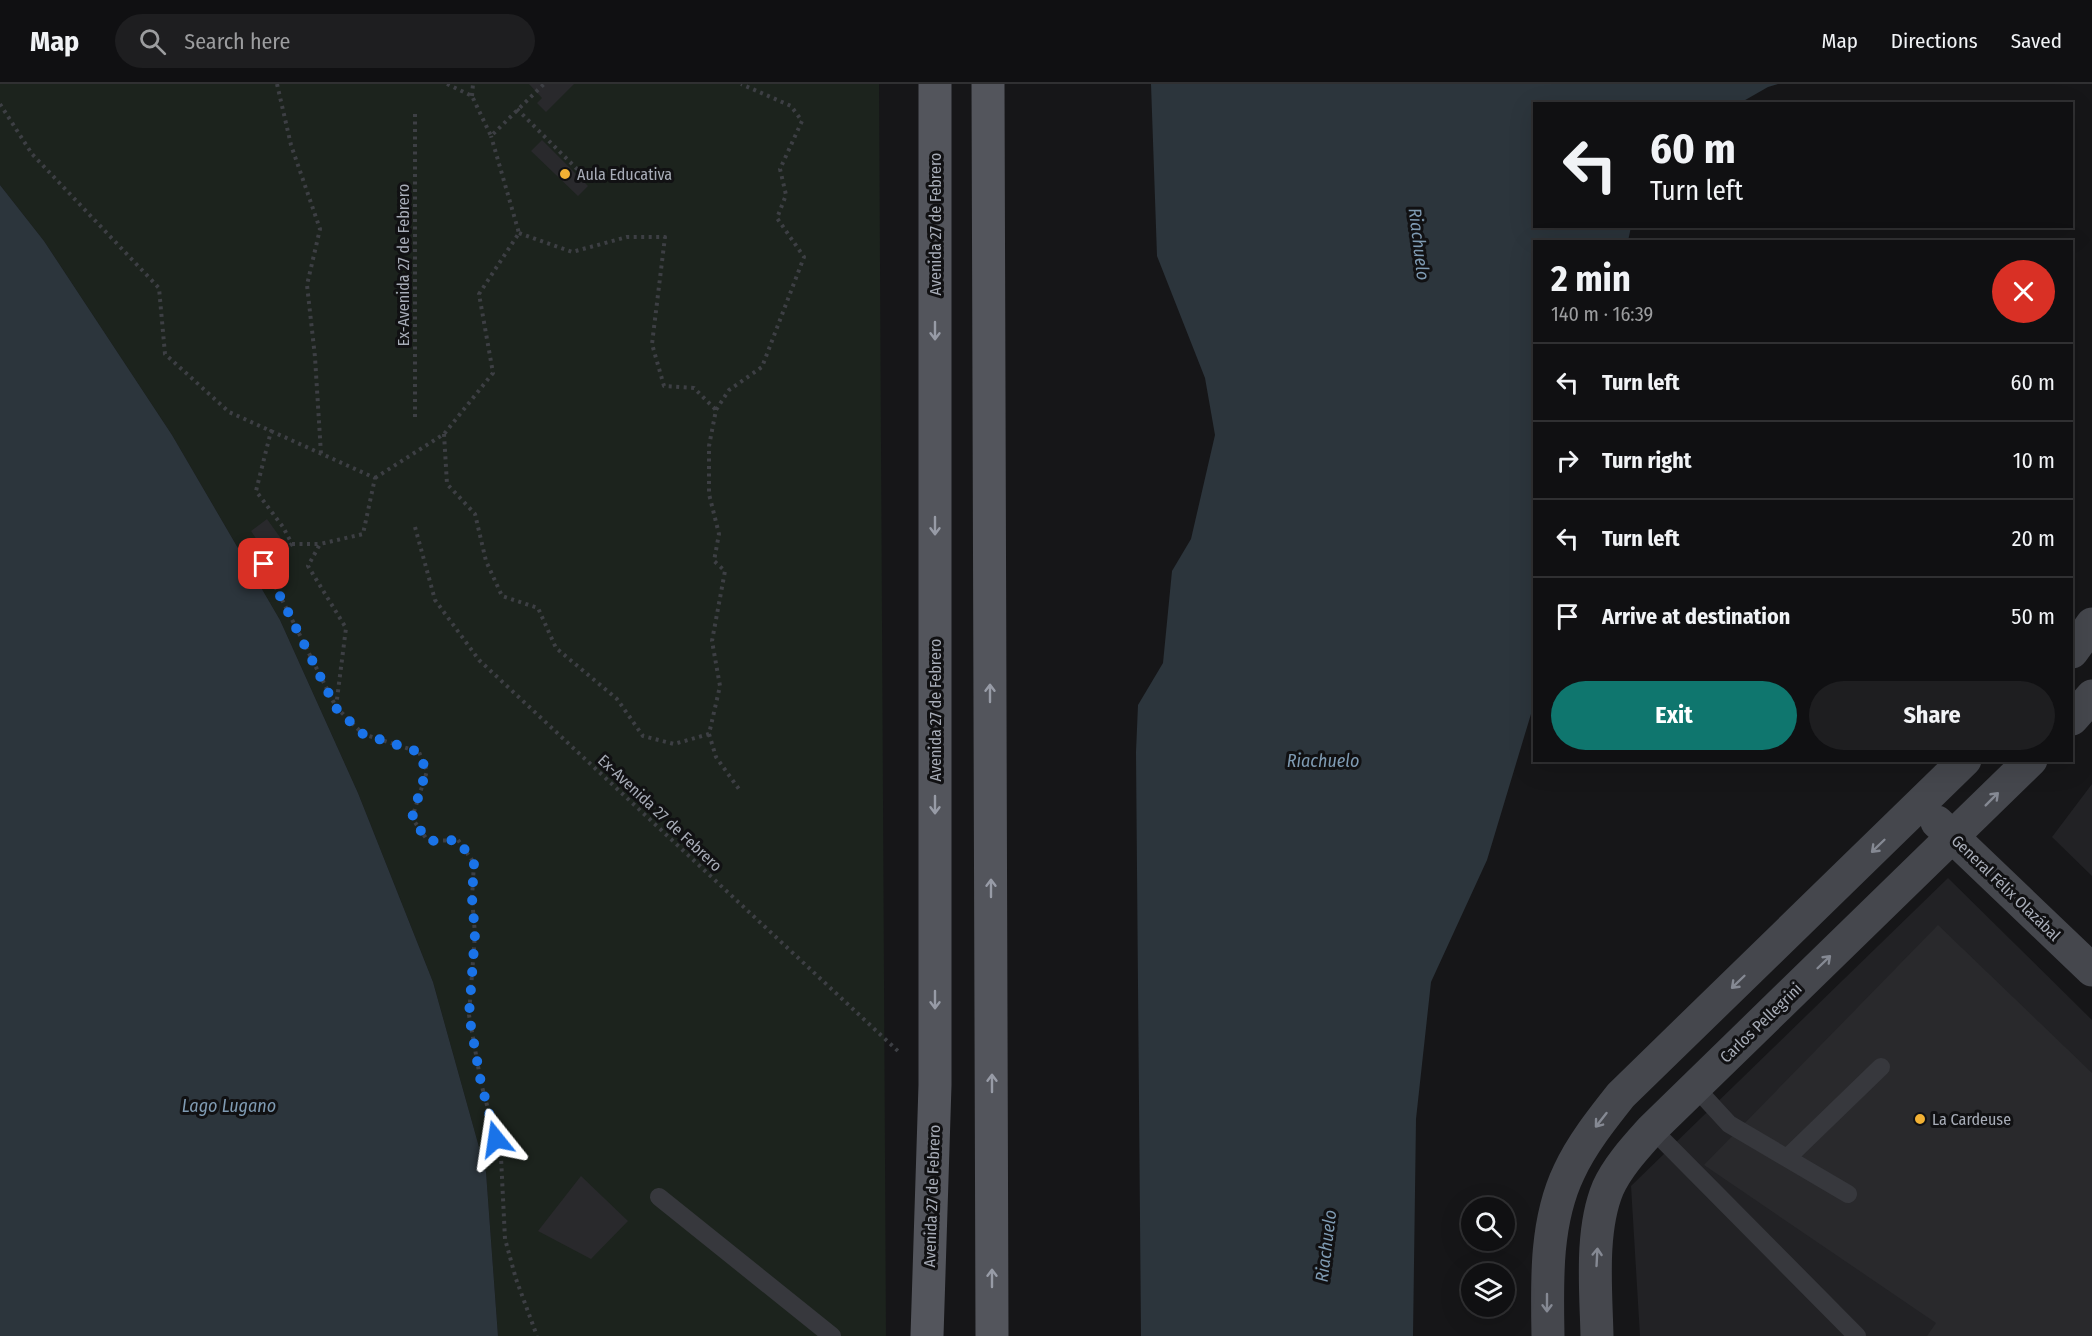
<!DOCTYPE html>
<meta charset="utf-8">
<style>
:root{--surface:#101012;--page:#1e1e20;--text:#f1f3f6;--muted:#9c9d9f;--line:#303032;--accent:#0f766e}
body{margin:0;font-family:"Fira Sans Condensed",sans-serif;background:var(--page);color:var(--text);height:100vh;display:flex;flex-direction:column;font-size:22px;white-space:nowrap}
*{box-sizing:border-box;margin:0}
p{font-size:20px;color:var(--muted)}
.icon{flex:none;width:33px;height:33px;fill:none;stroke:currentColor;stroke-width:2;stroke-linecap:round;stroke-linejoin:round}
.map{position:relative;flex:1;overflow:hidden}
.side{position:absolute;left:1533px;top:156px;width:540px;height:522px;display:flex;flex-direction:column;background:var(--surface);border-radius:0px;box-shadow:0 6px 24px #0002,0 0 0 2px var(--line)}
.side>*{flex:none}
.guide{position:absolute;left:1533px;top:18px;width:540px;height:126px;border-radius:0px;box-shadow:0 6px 24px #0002,0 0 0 2px var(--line);background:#101012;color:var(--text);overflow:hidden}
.controls{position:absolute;left:1461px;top:1113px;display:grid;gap:12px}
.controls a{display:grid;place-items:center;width:54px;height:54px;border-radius:50%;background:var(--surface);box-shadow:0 6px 24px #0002,0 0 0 2px var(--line);font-size:30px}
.pin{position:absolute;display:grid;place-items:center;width:51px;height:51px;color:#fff;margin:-26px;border-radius:12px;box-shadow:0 3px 9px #0006}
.me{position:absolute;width:66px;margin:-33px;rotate:345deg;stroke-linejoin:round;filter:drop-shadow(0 0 4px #0008)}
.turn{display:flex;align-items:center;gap:21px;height:126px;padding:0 18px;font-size:27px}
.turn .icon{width:78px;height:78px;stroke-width:2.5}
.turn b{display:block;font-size:42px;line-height:51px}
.round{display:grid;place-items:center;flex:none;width:63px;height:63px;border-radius:32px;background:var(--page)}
.overview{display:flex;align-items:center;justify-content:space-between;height:102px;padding:0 18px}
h1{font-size:36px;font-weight:700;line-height:45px}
.primary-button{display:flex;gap:12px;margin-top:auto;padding:12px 18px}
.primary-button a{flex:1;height:69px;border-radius:36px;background:var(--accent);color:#fff;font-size:24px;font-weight:700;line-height:69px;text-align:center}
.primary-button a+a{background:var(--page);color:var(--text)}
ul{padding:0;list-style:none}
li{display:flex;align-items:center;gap:18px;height:78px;padding:0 18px;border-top:2px solid var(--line)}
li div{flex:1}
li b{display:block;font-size:22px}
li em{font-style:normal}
header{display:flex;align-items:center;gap:36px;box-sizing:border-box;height:84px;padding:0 30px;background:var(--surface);border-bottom:2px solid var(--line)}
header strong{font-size:28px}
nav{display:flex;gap:33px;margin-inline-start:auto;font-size:21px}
.search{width:420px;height:54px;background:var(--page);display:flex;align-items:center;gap:15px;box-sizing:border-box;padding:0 21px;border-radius:33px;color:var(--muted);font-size:22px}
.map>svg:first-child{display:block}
.built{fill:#222225}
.green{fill:#1c231d}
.water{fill:#2c353c}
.building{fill:#29292c}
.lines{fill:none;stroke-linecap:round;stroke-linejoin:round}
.path{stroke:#3d3f44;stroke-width:4;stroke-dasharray:3 4.5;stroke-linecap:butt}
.lane{stroke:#37383d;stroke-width:18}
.secondary{stroke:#45474d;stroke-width:33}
.primary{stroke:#53555c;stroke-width:33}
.oneway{stroke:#979ba6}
.oneway2{stroke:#858993}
.route{stroke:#1a73e8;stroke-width:10;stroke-dasharray:0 18}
.poi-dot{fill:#f2b134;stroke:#111113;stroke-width:2}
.labels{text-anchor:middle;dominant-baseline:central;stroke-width:6;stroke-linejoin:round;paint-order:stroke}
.poi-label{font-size:16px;fill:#a8adb8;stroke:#111113;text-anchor:start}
.street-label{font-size:16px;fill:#a8adb8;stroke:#111113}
.water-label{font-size:18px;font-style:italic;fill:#7f9bb3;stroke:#111113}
</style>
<header>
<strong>Map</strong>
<div class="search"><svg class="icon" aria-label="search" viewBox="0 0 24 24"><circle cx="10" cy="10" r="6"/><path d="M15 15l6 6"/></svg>Search here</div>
<nav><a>Map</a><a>Directions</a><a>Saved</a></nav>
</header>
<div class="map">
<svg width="2092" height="1252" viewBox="0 0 2092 1252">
<rect width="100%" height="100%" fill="#161618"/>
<path class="built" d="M2092,700v92l-40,-39z
M1948,794l144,142v316h-452l-9,-150z"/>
<path class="green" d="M0,0h879l7,1252h-388l-12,-164 -53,-190 -75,-189 -78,-173 -108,-185 -128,-194 -44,-56z"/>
<path class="water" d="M1151,0h627l-10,3 -28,16 -206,1v122l97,1 -3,14 -94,1v462l-47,156 -56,122 -15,137 -3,217h-272l-5,-584 2,-47 25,-42 9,-92 19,-32 24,-104 -10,-57 -48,-122z
M0,101l44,56 128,194 108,185 78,173 75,189 53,190 12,164h-498z"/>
<path class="building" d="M529,0h45l-28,28 -9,-9 5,-5z
M542,56l46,46 -10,10 -47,-45z
M267,435l15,21 -17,12 -14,-21z
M1938,841l154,148v263h-165l9,-13 -232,-158z
M581,1092l47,45 -37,38 -53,-28z"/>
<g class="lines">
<path class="path" d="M277,0l14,61 29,84 -13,56 8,72 6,97
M447,0l25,12 19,40 53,-52
M472,12l1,-12
M0,20l32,50 127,134 6,66 64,58 42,19
M517,25l73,73
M519,149l53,19 55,-15h38l-13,107 12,42 30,2 22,22
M415,333v-303
M271,347l104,47 -12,56 -43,10 -12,22 38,62 -10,79 -72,-143 28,-20 -9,-17 -27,-36z
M444,350l3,50 28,30 11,47 16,35 36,12 18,40 61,51 26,37 31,8 35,-10 11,-48 -8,-45 13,-70 -11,-10 5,-27 -10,-40v-48l7,-36 13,-20 33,-23 42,-110 -27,-39 9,-23 -6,-26 22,-48 -11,-15 -50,-22
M375,394l69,-44 49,-61 -14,-79 40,-61 -28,-97
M415,443l20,73 44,60 420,392
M292,460h28
M336,623l27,27 56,18 8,19 -15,47 16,23 30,-1 16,23 -2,35 3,36 -6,81 12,68 20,74 4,82 11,40 21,57
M709,650l7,23 25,35"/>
<path class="lane" d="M1695,1003l34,37 119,70
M1652,1045l205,207
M1787,1074l94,-91
M659,1113l173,139"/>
<path class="secondary" d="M2072,568l20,-28
M2072,635l20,-23
M1937,738l155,148
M1548,1252c-1,-54 -3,-114 21,-164 13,-28 33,-53 52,-77l344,-335
M1597,1252c-1,-45 -7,-105 11,-148 10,-22 28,-41 44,-59l379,-369"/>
<path class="primary" d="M988,0l4,1252
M927,1252l8,-251v-1001"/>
</g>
<defs><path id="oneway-shaft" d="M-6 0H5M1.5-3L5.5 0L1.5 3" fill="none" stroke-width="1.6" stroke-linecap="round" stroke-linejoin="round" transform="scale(1.5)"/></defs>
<g class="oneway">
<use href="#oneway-shaft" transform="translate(935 247) rotate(90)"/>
<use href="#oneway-shaft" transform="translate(935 442) rotate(90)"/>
<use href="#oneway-shaft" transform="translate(990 609) rotate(-90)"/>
<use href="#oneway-shaft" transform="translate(935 721) rotate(90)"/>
<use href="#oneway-shaft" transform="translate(991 804) rotate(-90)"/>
<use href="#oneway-shaft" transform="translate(935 916) rotate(90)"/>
<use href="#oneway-shaft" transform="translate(992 999) rotate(-90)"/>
<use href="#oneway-shaft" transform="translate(992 1194) rotate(-90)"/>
</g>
<g class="oneway2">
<use href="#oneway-shaft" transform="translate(1992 715) rotate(-45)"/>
<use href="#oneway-shaft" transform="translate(1878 762) rotate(136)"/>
<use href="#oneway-shaft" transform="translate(1824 878) rotate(-44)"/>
<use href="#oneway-shaft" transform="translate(1738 898) rotate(136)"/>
<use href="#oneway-shaft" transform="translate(1601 1036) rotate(128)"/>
<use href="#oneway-shaft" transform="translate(1597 1173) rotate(-87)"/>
<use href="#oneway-shaft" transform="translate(1547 1219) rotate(90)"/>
</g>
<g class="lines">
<path class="route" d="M264,480l72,144 27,26 56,18 7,19 -14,47 16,23 30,-1 16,23 -2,35 3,36 -6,81 12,68 15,56"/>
</g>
<g class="poi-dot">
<circle cx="565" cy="90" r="6"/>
<circle cx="1920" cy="1035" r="6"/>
</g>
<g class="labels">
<g class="poi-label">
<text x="577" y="90">Aula Educativa</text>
<text x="1932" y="1035">La Cardeuse</text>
</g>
<g class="street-label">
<text transform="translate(935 140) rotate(-90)">Avenida 27 de Febrero</text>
<text transform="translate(403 181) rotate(-90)">Ex-Avenida 27 de Febrero</text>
<text transform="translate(935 626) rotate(-90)">Avenida 27 de Febrero</text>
<text transform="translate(660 729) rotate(43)">Ex-Avenida 27 de Febrero</text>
<text transform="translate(2006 804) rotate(44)">General Félix Olazábal</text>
<text transform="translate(1761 939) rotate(-44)">Carlos Pellegrini</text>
<text transform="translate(932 1112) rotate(-88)">Avenida 27 de Febrero</text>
</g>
<g class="water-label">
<text transform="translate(1419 160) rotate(83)">Riachuelo</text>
<text x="1323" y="677">Riachuelo</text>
<text x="229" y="1022">Lago Lugano</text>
<text transform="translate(1326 1162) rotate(-83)">Riachuelo</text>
</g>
</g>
</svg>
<div class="controls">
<a><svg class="icon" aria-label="search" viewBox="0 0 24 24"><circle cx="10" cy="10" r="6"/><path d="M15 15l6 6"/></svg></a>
<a><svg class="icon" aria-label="layers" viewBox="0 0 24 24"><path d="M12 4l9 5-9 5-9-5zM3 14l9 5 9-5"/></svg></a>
</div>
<div class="pin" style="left:264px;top:480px;background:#d93025"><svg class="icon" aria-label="arrive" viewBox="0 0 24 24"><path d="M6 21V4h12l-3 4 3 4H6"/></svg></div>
<svg class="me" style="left:496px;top:1055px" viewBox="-20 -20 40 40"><path d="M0-17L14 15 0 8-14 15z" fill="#1a73e8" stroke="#fff" stroke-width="4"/></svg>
<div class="guide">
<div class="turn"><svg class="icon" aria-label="left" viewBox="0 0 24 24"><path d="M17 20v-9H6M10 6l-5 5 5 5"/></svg><div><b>60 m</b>Turn left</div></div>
</div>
<section class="side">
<div class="overview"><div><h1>2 min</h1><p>140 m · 16:39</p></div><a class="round" style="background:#d93025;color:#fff"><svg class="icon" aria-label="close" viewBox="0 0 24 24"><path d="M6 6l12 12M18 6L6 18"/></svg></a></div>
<ul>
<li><svg class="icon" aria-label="left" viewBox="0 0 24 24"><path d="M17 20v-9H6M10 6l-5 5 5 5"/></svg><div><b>Turn left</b></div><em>60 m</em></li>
<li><svg class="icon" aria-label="right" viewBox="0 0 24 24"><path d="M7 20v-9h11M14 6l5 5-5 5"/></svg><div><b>Turn right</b></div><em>10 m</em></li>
<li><svg class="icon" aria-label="left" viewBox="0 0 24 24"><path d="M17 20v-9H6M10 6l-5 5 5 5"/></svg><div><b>Turn left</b></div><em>20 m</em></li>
<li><svg class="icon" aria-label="arrive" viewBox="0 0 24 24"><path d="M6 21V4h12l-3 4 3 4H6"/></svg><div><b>Arrive at destination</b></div><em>50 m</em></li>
</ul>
<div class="primary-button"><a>Exit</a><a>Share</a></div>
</section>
</div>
